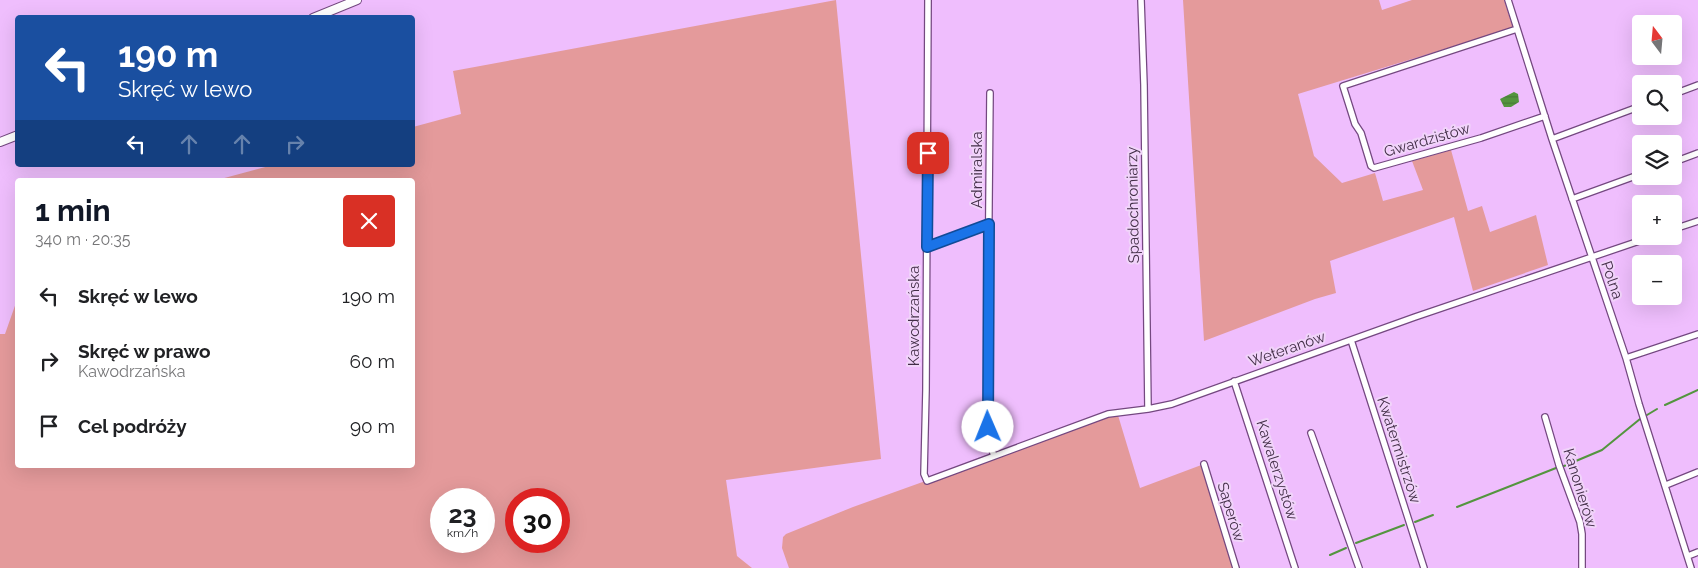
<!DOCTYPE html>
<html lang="pl">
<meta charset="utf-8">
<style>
:root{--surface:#fff;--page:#f2f2f2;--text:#202124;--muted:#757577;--accent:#111827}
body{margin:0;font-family:Raleway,sans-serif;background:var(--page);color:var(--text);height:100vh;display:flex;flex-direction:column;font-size:19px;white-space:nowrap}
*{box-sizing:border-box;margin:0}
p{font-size:16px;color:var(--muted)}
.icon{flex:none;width:28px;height:28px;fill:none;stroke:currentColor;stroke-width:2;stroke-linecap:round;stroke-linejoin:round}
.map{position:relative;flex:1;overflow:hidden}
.details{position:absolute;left:15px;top:178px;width:400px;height:290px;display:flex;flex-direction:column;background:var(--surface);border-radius:5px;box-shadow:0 5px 20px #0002}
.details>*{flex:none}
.banner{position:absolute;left:15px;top:15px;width:400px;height:152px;border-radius:5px;box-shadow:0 5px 20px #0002;background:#1a4fa0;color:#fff;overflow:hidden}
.needle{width:32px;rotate:344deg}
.controls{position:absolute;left:1632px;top:15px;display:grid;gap:10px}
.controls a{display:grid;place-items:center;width:50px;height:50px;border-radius:5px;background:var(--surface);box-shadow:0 5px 20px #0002;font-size:25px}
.speed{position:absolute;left:430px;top:488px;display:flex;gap:10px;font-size:25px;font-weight:700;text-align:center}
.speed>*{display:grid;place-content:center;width:65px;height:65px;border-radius:50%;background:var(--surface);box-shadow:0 5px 20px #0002;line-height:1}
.speed small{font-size:12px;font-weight:400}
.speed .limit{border:8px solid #d22;background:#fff;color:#111}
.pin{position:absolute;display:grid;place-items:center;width:42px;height:42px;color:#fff;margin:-21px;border-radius:10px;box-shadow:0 2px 8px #0006}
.me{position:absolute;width:55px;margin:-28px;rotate:359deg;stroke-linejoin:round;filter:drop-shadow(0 0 4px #0008)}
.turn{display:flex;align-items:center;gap:18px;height:105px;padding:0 20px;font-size:22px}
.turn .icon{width:65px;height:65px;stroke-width:2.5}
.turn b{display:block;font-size:35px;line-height:42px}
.lanes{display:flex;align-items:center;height:48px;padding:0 20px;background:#0003;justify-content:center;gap:25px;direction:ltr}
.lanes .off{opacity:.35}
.round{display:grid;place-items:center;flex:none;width:52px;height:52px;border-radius:5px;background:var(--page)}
.head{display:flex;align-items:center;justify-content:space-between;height:85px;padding:0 20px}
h1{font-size:30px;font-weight:700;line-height:38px;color:var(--accent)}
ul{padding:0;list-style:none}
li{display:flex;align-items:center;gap:15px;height:65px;padding:0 20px}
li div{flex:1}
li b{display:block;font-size:19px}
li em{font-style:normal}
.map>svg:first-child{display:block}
.green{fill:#e49a9b;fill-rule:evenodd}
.water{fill:url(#water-rules)}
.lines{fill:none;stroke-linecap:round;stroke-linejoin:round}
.stream{stroke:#53953e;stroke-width:2}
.minor-casing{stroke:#744880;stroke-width:8}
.tertiary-casing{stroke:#744880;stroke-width:10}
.minor{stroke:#fff;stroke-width:5.5}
.tertiary{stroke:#fff;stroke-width:8}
.route-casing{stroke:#114b97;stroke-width:12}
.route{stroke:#1a73e8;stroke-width:9}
.labels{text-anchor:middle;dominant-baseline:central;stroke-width:4;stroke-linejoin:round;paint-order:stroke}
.street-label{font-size:15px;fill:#422e47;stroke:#f1d4fa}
</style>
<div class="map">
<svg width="1698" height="568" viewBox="0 0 1698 568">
<defs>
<pattern id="water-rules" width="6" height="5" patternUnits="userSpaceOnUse" patternTransform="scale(1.25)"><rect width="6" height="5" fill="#53953e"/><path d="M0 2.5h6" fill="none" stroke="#467a36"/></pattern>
</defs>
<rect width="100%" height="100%" fill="#efbefd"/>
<path class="green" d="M836,0l45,459 -155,21 11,76 15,12h-752v-234h5l12,-34 1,165h394v-285h-195l56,-15h139l1,-38 48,-13 -8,-43zM441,499h43v42h-43zM516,499h43v42h-43z
M1183,0h196l3,10 30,-10h92l9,28 -215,66 16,62 28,27 33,-10 8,28 40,-11 -11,-29 39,-11 17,61 14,-5 8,26 46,-17 12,50 -75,26 -19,-74 -124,44 6,32 -21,6 -111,42z
M1117,412l23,76 64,-24 32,104h-447l-7,-20 1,-11 3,-3 67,-27z"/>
<path class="water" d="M1514,92l4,2 1,8 -8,5h-7l-4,-8z"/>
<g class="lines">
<path class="stream" d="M1665,405l33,-15
M1647,415l10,-6
M1564,466l38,-16 38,-31
M1457,507l99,-39
M1415,522l18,-7
M1356,543l48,-18
M1330,555l16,-7"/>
<defs>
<path id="minor" d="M928,0l-2,390 -2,84 3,7 181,-67 40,-5 24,-5 243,-87 239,-81
M1141,0l3,85 4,324
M1508,0l44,139 74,219 13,46 52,164
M1517,29l-174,57 12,38 6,9 10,33 3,2 107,-30 64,-22
M990,93l-3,324 1,21 6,18
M1674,94l24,-9
M1552,139l89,-33
M1674,162l24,-9
M1572,199l69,-25
M1674,229l24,-8
M927,247l62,-23
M1351,340l73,228
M1626,358l72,-24
M1234,381l61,187
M1545,417l14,48 21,57 2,12v34
M1311,433l48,135
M1204,464l32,104
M1666,485l32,-13
M1688,556l10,-4"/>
<path id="tertiary" d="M313,18l44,-18
M0,142l18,-7"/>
</defs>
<use href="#minor" class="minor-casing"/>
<use href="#tertiary" class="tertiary-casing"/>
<use href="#minor" class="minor"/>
<use href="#tertiary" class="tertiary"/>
</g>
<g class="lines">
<defs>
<path id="route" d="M928,153l-1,94 62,-23 -1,203"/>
</defs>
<use href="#route" class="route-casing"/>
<use href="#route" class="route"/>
</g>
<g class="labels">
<g class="street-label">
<text transform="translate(1427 140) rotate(-16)">Gwardzistów</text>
<text transform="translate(977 170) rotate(-90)">Admiralska</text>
<text transform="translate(1133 205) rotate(-91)">Spadochroniarzy</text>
<text transform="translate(1612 280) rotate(71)">Polna</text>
<text transform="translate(914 316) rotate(-90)">Kawodrzańska</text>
<text transform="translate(1287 349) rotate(-19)">Weteranów</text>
<text transform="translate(1399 450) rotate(72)">Kwatermistrzów</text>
<text transform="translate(1277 470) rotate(72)">Kawalerzystów</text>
<text transform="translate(1580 488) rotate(73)">Kanonierów</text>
<text transform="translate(1231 512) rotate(73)">Saperów</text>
</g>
</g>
</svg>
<div class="controls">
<a><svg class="needle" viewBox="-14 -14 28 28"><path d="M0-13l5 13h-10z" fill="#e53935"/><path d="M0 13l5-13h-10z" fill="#757577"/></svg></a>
<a><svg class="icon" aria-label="search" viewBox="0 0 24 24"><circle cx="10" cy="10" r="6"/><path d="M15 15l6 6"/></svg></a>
<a><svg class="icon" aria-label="layers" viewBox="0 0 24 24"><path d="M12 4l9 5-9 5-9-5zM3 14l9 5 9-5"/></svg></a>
<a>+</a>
<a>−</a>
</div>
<div class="speed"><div>23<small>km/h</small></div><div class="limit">30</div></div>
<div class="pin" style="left:928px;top:153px;background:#d93025"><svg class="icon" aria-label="arrive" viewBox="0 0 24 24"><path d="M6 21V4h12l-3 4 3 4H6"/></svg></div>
<svg class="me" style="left:988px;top:427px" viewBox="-20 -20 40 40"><circle r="19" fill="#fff"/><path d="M0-13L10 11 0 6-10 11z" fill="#1a73e8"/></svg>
<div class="banner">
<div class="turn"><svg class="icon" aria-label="left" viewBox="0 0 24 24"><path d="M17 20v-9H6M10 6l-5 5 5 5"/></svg><div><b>190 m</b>Skręć w lewo</div></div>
<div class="lanes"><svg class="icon" aria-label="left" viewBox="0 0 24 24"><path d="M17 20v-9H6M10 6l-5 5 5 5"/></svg><svg class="icon off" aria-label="ahead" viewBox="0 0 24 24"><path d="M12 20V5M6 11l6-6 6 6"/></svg><svg class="icon off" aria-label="ahead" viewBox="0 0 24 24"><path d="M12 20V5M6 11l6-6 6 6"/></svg><svg class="icon off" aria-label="right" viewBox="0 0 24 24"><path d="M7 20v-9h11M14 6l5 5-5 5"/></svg></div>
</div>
<section class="details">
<div class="head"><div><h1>1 min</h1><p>340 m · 20:35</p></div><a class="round" style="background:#d93025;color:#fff"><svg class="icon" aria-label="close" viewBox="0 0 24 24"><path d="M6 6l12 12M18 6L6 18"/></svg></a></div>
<ul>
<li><svg class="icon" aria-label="left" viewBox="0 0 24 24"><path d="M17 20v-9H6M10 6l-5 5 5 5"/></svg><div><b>Skręć w lewo</b></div><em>190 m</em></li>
<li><svg class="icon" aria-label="right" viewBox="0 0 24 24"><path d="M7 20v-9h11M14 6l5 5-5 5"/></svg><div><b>Skręć w prawo</b><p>Kawodrzańska</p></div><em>60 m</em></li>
<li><svg class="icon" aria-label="arrive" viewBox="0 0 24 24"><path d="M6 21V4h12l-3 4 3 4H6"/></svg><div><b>Cel podróży</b></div><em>90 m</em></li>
</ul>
</section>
</div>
